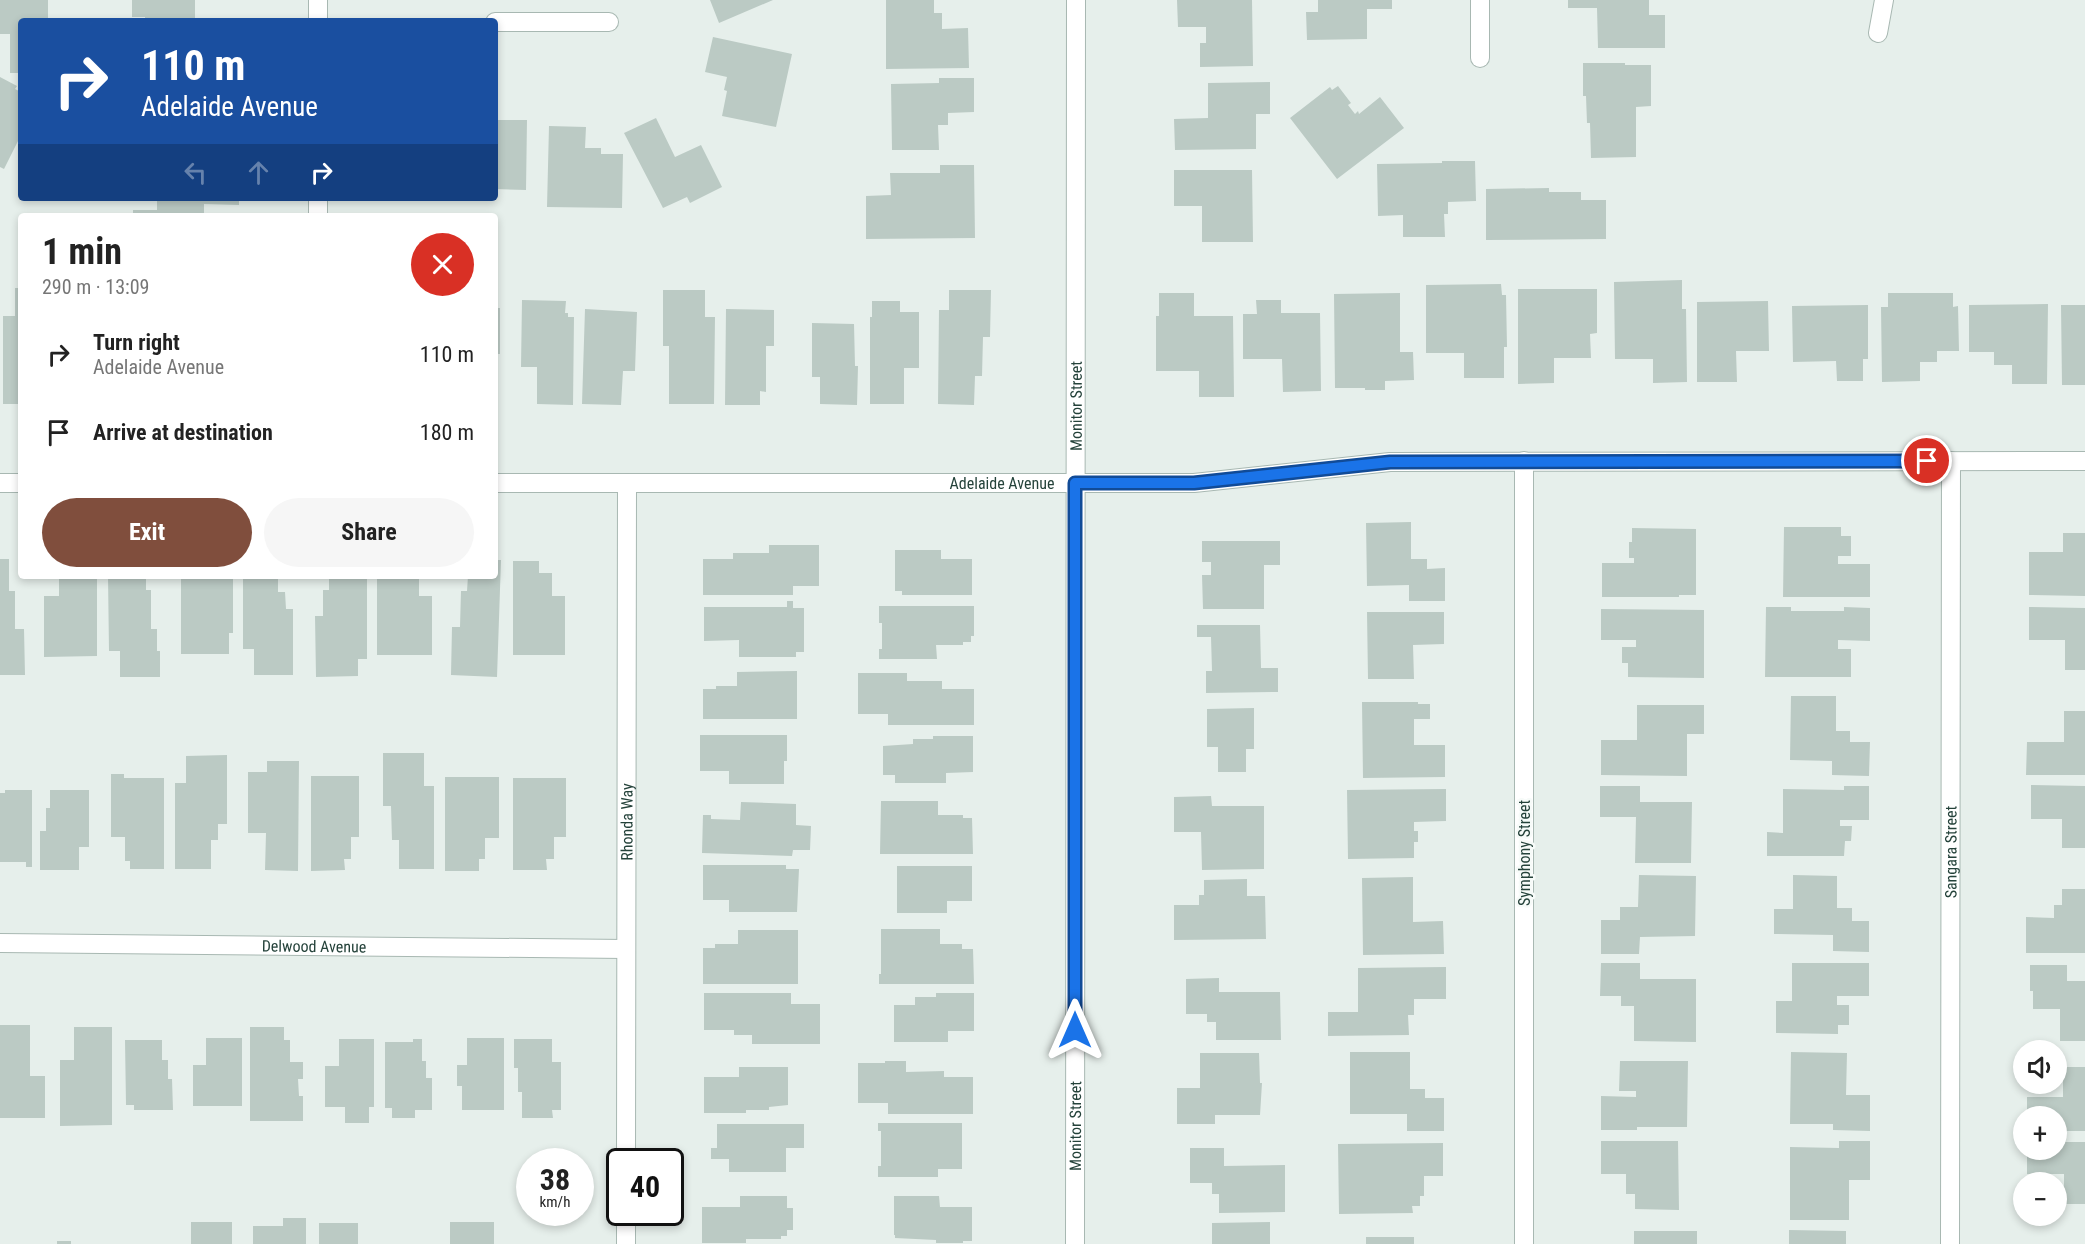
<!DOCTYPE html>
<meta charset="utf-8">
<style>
:root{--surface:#fff;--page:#f6f6f6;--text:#222;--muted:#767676;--accent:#804e3d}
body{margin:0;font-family:"Roboto Condensed",sans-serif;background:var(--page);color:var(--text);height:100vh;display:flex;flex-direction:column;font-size:22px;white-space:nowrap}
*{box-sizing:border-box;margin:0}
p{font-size:20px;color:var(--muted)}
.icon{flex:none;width:33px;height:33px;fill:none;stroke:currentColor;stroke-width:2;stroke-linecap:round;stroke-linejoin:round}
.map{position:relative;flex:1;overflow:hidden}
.sheet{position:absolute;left:18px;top:213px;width:480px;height:366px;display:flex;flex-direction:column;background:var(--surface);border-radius:6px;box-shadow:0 3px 9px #0003}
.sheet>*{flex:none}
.hud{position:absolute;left:18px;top:18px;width:480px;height:183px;border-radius:6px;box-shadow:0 3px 9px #0003;background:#1a4fa0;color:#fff;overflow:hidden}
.fabs{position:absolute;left:2013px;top:1040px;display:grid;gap:12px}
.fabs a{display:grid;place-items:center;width:54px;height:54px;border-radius:50%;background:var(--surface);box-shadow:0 3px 9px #0003;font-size:30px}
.speed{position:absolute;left:516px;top:1148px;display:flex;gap:12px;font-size:30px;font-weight:700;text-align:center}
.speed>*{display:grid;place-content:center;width:78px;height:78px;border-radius:50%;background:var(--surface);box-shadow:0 3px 9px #0003;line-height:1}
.speed small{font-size:15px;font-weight:400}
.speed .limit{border:3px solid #111;border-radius:9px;background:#fff;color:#111}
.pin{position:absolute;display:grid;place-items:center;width:51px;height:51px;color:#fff;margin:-26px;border:3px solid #fff;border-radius:50%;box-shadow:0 2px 6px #0007}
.me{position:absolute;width:66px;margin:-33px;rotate:0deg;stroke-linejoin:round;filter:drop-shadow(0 0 4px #0008)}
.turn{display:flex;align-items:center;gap:21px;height:126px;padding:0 24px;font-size:27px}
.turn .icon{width:78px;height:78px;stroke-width:2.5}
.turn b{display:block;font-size:42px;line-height:51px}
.lanes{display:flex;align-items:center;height:57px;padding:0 24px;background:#0003;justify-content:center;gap:30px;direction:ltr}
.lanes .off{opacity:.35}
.round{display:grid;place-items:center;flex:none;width:63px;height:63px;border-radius:32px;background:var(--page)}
.overview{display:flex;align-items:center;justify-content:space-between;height:102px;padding:0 24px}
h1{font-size:36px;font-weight:700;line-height:45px}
.cta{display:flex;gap:12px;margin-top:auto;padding:12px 24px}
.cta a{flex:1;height:69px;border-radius:36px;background:var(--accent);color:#fff;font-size:24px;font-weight:700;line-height:69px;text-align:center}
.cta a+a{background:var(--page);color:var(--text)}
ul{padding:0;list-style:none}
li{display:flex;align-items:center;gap:18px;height:78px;padding:0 24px}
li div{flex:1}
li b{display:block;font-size:22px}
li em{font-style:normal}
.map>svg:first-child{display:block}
.building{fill:#bbcac4}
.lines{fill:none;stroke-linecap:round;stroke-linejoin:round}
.minor-casing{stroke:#a8b8b2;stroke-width:20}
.minor{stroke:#fff;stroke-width:18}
.route-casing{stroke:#114b97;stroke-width:15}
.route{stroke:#1a73e8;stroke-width:10}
.labels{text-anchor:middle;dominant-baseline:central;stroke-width:5;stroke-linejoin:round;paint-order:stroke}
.street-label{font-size:16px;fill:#24423a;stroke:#f7fbf9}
</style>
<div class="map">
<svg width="2085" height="1244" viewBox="0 0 2085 1244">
<rect width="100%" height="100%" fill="#e6efeb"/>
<path class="building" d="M0,0h48v21h-27v52h-11v-39h-10z
M132,0h63v21h-50v-4h-13z
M710,0h63l-54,23z
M886,0h48v13h8v16l26,-1 1,40 -83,1z
M1177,0h75l1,66 -53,1v-24h6v-16h-28z
M1318,0h74v9h-25v30l-60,1 -1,-28h12z
M1568,0h81v15h16v33h-67l-1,-40h-29z
M713,37l79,17 -16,73 -54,-11 5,-25 -3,-1 3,-13 -22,-5z
M1583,63h42v2h26v41l-15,1v50l-45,1 -1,-35h-3l-1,-27h-3z
M0,77l17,9 -2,3 6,3v43l-17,34 -4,-2z
M939,78h35v34l-26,1v12h-10l1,25h-47l-1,-66 48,-1z
M1270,82v32h-14v35l-81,1 -1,-31 34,-1v-35z
M1338,86l13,17 -3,2 7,9 3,-3 1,3 21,-17 24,31 -67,51 -47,-61 40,-31 2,3z
M656,118l19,39 26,-12 21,42 -32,16 -3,-6 -24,11 -39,-75z
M495,120h32l-1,70 -31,-1z
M549,126l37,1 -1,21h16v6h22l-1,54 -75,-1z
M1442,161h33l1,40 -28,1v12h-4l1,23h-42v-22l-25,1 -1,-52 65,-1z
M940,165h34l1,73 -109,1v-43l25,-1 -1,-22h50z
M1174,170h78l1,72h-51v-36h-28z
M1549,188v4h32v8h25v39l-120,1v-51z
M157,198h82v7l-35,-1v12h-71v-6h24z
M1682,280v29h4l1,73 -34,1v-24h-38l-1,-77z
M1501,284l1,11h4l1,52h-3v31h-40v-25h-38v-68z
M15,288h6v116h-18v-88h12z
M1518,289h79v44l-7,1 1,24h-37v25l-36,1z
M663,290h42v27h10l-1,87h-45v-58h-6z
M949,290h42l-1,47h-7l-1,39h-7l-1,29 -36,-1 1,-94h10z
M1159,293h35v23h39l1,81h-35v-26h-43v-55h3z
M1400,293v59h13l1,28 -29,1v9h-20v-2h-30l-1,-94z
M1888,293h65v14l5,-1 1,45h-22v11h-17v19l-38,1 -1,-75h7z
M522,300l44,1 -1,12h3v4h6l-1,88 -36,-1v-37h-16z
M1256,300h25v13h39l1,78 -38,1 -1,-33h-39v-45h14z
M872,301h28v11h19v56h-15v36h-34v-87h2z
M1768,301l1,50h-33l1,31h-40v-80z
M2048,304l-1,80h-35v-19h-18v-13h-25v-47z
M1868,305v54h-5v22h-26l-1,-20 -43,1 -1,-56z
M2061,305h24v80h-23z
M495,308h5v46h-5z
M585,309l52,3 -2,59h-12l-2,34 -39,-1z
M726,309l48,1v36h-8v46l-6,-1v14h-35z
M812,323l42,1 1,42h3l-1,39 -37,-1v-27h-8z
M1411,522v37h16v10l18,-1v33h-36v-16l-42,1 -1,-63z
M1784,527h57v9h10v20h-13v8h32v33h-87z
M1632,528l64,1v66h-17v2h-77v-34h32v-5h-5v-16h3z
M2063,533h22v63l-56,-1v-43h34z
M1202,541h78v24h-16v44h-61l-1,-34h9v-13h-9z
M769,545h50v41h-26v9h-90v-36h30v-6h36z
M895,550h46v9h31v36h-70v-4h-7z
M0,559h9v32h6v38h9l1,46h-25z
M495,560h6l-4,117 -46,-2 1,-48h8l1,-36h6l1,-15h27z
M513,561h26v12h13v23h13v59h-52z
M59,576h38v80l-53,1v-61h15z
M108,576h38v14h5v39h6v22h3v26h-40v-26h-11z
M181,576h52v57h-4v21h-48z
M243,576h35v16h7l1,17h7v66h-39v-26h-11z
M329,576h38v83h-9v17l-42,1 -1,-61h8v-26h6z
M377,576h42v20h13v59h-55z
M787,601h6v7h11v44h-8v5h-57v-17l-35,1v-34h83z
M879,606h95v30h-3v6h-8v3h-27l1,14h-58v-10h3v-26h-3z
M1766,607h25v4h53v-4l26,1v33l-32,-1v9h13v28h-86z
M2029,607l56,1v62h-20v-30h-36z
M1601,609l103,1v68l-76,-1v-14h-6v-16h14v-7h-35z
M1367,612h77v32l-31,1 1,34h-46z
M1197,625h63l1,43h17v24l-72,1v-22h6l-1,-34h-14z
M797,671v48h-94v-30h13v-3h21v-14z
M858,673h49v8h35v8h32v36h-86v-11h-30z
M1791,696h45v35h14v11h20l-1,34 -37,-1v-14l-42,-1z
M1362,702h56v2h12v15h-16v26h31v32l-82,1z
M1637,705h67v29h-17v42l-86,-1v-35h36z
M1254,708v41h-8v23h-28v-25h-11v-38z
M2064,711h21v64h-59l1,-33h37z
M700,735h87v26h-3v23h-55v-13h-29z
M933,736h40v36l-27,1v10h-51v-8h-12v-29l30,-2v-5h20z
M383,753h41v33h10v83h-35v-29h-7l-1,-34h-8z
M227,755v69h-9v16h-7v29h-36v-86h11v-27z
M267,761h32l-1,110 -33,-1 1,-37h-18v-61h19z
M111,774h13v4h40v91h-34v-8h-5v-24h-14z
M311,776h48v61h-8v22h-7l1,11 -34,1z
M445,777h54v61h-14v21h-6v12h-34z
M513,778h53v59h-12v22h-8l1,11h-34z
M2031,785l54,1v62h-23v-29h-31z
M1600,786h40v16h52l-1,61h-56l1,-46h-36z
M1844,786h25v34h-29v6h12l-1,15h-6l-1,15h-77v-24l16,1v-44l61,1z
M1446,789v32l-32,1v9h4v11h-4v16l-66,1 -1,-69z
M5,790h27v77h-6v-5h-26v-69h5z
M50,790h39v57h-10v23h-39v-39h6v-23h4z
M1211,796l1,10h52v63l-62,1 -1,-38h-27v-35z
M881,801h57v14h25v3h9l1,36h-93z
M741,802l55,2v21l15,1 -1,24h-17l-1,6 -90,-3 1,-38h8v4l29,1z
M703,865h83v4h13l-2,43h-68v-12h-26z
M897,866h75v35h-25v12h-50z
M1639,875l57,1 -1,60 -55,1 -1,17h-38v-34h19v-13h18z
M1793,875l44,1v32h15v13h17v31l-36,-1v-16l-59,-1v-25h19z
M1413,877v45l30,-1 1,33 -81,1 -1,-77z
M1247,879v17h18l1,43 -92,1v-35h25v-10h5v-15z
M2062,889h23v64h-59v-36l28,1v-13h8z
M881,929h59v15h22v5h11l1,35h-95v-10h2z
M738,930h60v54h-95v-36h12v-4h23z
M1601,963h39v16h56v63l-62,-1v-35h-13v-10h-21z
M1792,963h77v33h-32v9h12v20h-11v9l-62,-1v-32h16z
M2030,965h37v16h18v60h-25v-32h-27v-18h-3z
M1446,967v32h-32v16h-6l1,20 -81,1v-24h30v-44z
M1219,978v14h61l1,48h-65v-18h-9v-8h-21v-35z
M704,993h87v11h29v40h-68v-9h-18v-5h-30z
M936,993h38v38h-26v11h-54v-37h21v-8h21z
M0,1025h30v51h15v42h-45z
M74,1027h38v98l-52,1v-66h14z
M250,1027h34v13h6v22h13v17h-5l1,17h4v25h-53z
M206,1038h36v68h-49v-41h13z
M467,1038h37v72h-42v-24h-5v-21h10z
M339,1039h35v68h-5v16h-24v-16h-20v-41h14z
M413,1039h9v22h4v17h6v32h-17v8h-23v-10h-7v-66h28z
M514,1039h38v23h9v48h-9l1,8h-31v-26h-4v-24h-4z
M125,1040h37v20h6v19h4l1,31h-39v-5h-8z
M1350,1052h60v37h15v9h19v33h-37v-17h-57z
M1791,1052l56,1 -1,42h24v36l-37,-1v-6h-43z
M1200,1053h59l1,30h2l-2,32h-45v9h-38v-36h23z
M885,1061h21v11l38,-1v6h29v37h-85v-11h-30v-40h27z
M1620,1061h68l-1,66h-50v3h-36v-34l35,1v-6h-17z
M739,1067h49v38l-19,2v3h-23v3h-42v-36h35z
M2063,1067h22v64h-29v-15h-29v-19h36z
M878,1123h84v46h-24v8h-60v-11h3v-35h-3z
M717,1124h87v24h-18v24h-57v-13h-18v-11h6z
M1601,1141h77l1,69 -44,-1v-15h-9v-20h-25z
M1839,1141h31v39h-21v40h-59v-73l49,1z
M2056,1142h29v62h-21v-30h-37v-25h29z
M1443,1143v33h-19v20h-4v10h-8l1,7 -74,1 -1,-70z
M1190,1148h34v18l61,-1v47l-66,1v-19h-7v-11h-22z
M740,1196h47v12h6v22h-6v6h-6v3h-35v4h-44v-36h38z
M894,1196h45l1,11h32v34h-9v2h-27v-3l-41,-2v-3h-1z
M283,1218h23v26h-53v-18h30z
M191,1222h41v22h-41z
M450,1222h44v22h-44z
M1270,1222v22h-58v-21z
M319,1223h39v21h-39z
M1789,1230l57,1v13h-57z
M1634,1231h63v13h-63z
M1366,1237h48v7h-48z
M57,1241h14v3h-14z"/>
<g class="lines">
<defs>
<g id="minor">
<path d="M318,0v21"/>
<path d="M1480,0v58"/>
<path d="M495,22h114"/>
<path d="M1878,33l6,-33"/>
<path d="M318,216v-18"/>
<path d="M0,483h21"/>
<path id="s1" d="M495,483h699l196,-21 695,-1"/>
<path id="s2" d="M0,943l626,6"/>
<path id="s3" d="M626,1161l1,-678"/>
<path d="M626,1212v32"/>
<path id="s4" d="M1075,1244l1,-1244"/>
<path d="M1524,1244v-783"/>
<path id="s5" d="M1950,1244l1,-783"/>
</g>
</defs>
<use href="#minor" class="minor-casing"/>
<use href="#minor" class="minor"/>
</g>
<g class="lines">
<defs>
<path id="route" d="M1075,1030v-547h119l196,-21 537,-1"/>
</defs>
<use href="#route" class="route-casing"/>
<use href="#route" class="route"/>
</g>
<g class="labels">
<g class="street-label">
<text stroke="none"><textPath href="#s4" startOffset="838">Monitor Street</textPath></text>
<text stroke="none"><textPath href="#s1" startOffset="507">Adelaide Avenue</textPath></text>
<text stroke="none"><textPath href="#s3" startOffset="339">Rhonda Way</textPath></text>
<text transform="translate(1524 853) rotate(-90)">Symphony Street</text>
<text stroke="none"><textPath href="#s5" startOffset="392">Sangara Street</textPath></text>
<text stroke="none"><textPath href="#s2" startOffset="314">Delwood Avenue</textPath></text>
<text stroke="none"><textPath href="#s4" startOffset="118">Monitor Street</textPath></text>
</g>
</g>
</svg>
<div class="fabs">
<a><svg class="icon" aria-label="sound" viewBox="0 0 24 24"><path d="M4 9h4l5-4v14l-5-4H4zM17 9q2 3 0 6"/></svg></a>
<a>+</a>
<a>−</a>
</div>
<div class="speed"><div>38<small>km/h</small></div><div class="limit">40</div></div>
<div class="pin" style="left:1927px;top:461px;background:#d93025"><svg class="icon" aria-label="arrive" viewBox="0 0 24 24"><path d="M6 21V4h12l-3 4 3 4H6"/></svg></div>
<svg class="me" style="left:1075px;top:1030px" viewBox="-20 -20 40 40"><path d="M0-17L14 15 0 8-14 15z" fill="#1a73e8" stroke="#fff" stroke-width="4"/></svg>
<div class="hud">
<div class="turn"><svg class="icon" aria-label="right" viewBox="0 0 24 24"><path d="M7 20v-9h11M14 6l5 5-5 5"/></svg><div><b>110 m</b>Adelaide Avenue</div></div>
<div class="lanes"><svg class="icon off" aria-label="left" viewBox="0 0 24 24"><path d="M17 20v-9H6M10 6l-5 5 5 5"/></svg><svg class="icon off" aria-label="ahead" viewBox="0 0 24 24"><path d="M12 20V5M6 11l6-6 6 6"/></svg><svg class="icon" aria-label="right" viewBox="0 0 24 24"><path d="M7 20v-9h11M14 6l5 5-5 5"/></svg></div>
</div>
<section class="sheet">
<div class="overview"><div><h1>1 min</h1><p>290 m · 13:09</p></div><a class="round" style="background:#d93025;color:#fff"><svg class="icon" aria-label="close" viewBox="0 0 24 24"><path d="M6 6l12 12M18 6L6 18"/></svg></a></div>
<ul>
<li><svg class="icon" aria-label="right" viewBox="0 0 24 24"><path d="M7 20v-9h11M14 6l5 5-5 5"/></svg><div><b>Turn right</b><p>Adelaide Avenue</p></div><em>110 m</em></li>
<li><svg class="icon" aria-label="arrive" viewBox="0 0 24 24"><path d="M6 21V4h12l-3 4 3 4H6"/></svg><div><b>Arrive at destination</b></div><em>180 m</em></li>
</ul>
<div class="cta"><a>Exit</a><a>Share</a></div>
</section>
</div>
